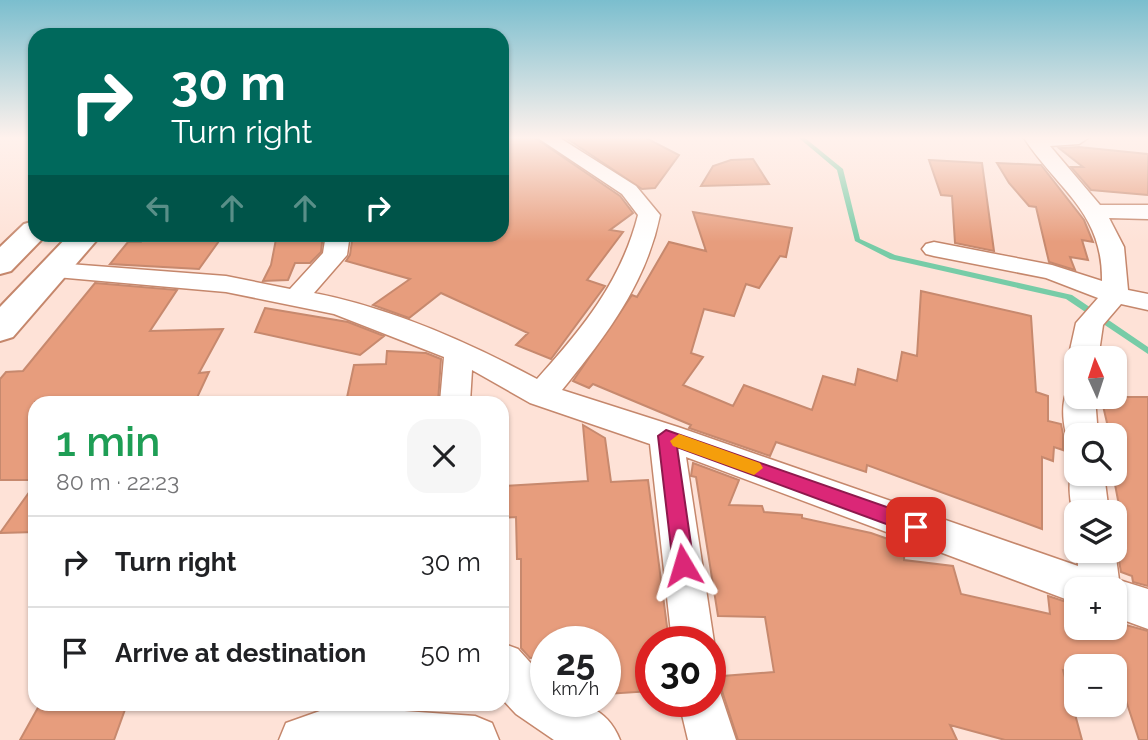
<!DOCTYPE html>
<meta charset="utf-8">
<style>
:root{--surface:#fff;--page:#f6f6f6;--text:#202124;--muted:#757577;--line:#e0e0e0}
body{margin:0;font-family:Raleway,sans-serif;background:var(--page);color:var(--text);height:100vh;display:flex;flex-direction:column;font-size:26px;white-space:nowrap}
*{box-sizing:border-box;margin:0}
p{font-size:23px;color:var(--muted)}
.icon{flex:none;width:38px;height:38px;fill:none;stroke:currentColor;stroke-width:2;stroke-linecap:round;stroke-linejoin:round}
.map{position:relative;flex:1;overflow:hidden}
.details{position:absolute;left:28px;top:396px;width:481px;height:315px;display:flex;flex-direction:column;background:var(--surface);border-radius:21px;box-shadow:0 2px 5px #0004}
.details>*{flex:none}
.hud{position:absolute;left:28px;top:28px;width:481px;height:214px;border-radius:21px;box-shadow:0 2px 5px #0004;background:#00695c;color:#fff;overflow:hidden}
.needle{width:46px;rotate:357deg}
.tools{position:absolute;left:1064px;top:346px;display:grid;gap:14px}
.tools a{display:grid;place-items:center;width:63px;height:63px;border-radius:14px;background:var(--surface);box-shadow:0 2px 5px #0004;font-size:35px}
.speed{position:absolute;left:530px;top:626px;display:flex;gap:14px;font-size:35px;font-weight:700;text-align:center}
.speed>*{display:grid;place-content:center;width:91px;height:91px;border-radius:50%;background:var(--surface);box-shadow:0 2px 5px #0004;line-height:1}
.speed small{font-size:18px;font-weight:400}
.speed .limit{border:10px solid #d22;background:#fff;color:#111}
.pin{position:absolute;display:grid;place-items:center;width:60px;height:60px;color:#fff;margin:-30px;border-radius:14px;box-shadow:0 4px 10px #0006}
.me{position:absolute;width:77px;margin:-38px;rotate:353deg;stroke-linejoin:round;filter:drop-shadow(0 0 5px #0008)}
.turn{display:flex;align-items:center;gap:24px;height:147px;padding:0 28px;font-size:32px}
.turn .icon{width:91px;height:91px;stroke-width:2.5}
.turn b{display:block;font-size:49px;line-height:60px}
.lanes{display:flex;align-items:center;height:66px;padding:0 28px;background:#0003;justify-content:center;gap:35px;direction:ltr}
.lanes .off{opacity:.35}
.round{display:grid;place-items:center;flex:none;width:74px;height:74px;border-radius:21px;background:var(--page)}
.head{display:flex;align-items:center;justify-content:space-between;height:119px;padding:0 28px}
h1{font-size:42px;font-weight:600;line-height:52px;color:#1e9e55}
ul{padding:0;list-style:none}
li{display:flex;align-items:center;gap:21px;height:91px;padding:0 28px;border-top:2px solid var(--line)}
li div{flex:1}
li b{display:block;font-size:26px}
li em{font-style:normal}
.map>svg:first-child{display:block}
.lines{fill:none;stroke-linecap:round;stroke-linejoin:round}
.stream{fill:#77cca7;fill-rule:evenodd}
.building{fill:#e79d7d;stroke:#c7896e;stroke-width:2}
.minor-casing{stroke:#c5876c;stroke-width:3}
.highway-casing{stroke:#c5876c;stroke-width:4}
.minor{fill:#fff;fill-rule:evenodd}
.highway{fill:#fff;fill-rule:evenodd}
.route{fill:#db2777;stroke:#8e194d;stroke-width:2}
.slow{fill:#f59e0b}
</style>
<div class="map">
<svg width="1148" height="740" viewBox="0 0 1148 740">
<rect width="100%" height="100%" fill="#fee2d7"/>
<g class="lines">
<path class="stream" d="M799,138h6l38,31 17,70 35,16 177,40 76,52v7l-82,-55 -176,-40 -35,-18 -18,-71z"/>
</g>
<path class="building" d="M502,138h33l85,58 13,17 -23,17 13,2 -36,48 18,6 -54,73 -35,-14 12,-12 -87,-40 -32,25 -36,-13 37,-26 -64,-18 4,-6 3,-21h149z
M566,138h80l33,17 -24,33 -13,1z
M1079,147l69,7v41l-57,-5 -20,-23h12l-24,-19z
M753,159l16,25 -68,2 12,-20 18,-6z
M929,160l53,3 12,88 -39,-8 -3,-47 -11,-1z
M997,163l44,2 43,55 9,22 -11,-2 6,20 -18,-3 5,13 -26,-8 -13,-55 -7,-1 -20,-23z
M693,212l99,16 -6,29 -6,-1 -21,32 -13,-4 -12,32 -30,-7 -13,44 12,4 -20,28 50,21 11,-21 68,25 11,-34 32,9 3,-16 39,12 5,-29 15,4 4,-65 110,25 5,76 12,4v25l13,3 2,10v16l-9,-3 -1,14 -11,-4v72l-175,-64 -1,7 -90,-30 -6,14 -81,-28 2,-3 -98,-41 -4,4 -16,-7 59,-86 5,2 32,-55 37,9z
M146,234h78l-25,35 -89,-5 18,-22h13z
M277,234h46l-2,18 -11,11h-15l-7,17 -25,1 8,-16z
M95,283l82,7 -27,41 73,-2 -24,44 10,-1 -14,30h-160v78h-35v-101l6,-7 17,-1z
M265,308l83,14 36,14 -24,19 -105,-23z
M387,351l39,2 15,6 -3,43h-92l8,-37 32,-1z
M1101,397h47v189l-15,-4 -1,-6 -11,-4 -6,-33 11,3 -13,-68 2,-38h-5z
M583,425l22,13 6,44 37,-2 21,162h-18v49l-45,3v-52h-60v15l-16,1 -9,-10v-89h-4l-1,-42 -14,1v-32l86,-5z
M693,463l46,17 -10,25 33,1 2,6 38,3v3l69,15 34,12 -1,15 49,6 8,28 89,20 -2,-18 28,9v23h39v-6l33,9v109h-9l-24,-73h-39v6l-13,-3 19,70h-77l-55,-15 7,15h-219l-18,-55 -9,-4 -1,-4 64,-5 -9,-55 -47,-1 -22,-139 -5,-1z
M35,484v48l-35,1z
M40,704h87l-13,36h-94z"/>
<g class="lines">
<defs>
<path id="minor" d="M538,138h22l76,48 24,29c-14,69 -54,121 -98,175l116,37 400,139 -1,-15 38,-1 4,30 29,9v40l-33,-12v-27h-39v13l-390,-146 28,185 -4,10v-10h-38l-22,-198 -120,-41 -58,-33 -2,32h-30l4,-45 -110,-43 -108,-22 -170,-15 -9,-2 -3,-5 3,-5 9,-2 170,13 64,13 33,-36 3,-19h24l-3,21 -33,38c77,15 154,49 223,86 45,-50 84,-97 101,-164l-16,-21z
M1024,138h64l-9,6 -29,2 50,59h48v14l-39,-1 15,29 4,43 20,4v16l-27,-6 -18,21 -5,34h-22v8l-8,-8 8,-36 22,-25 -52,-20 -112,-22 -8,-2 -4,-5 4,-5 8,-2 118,23 50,16c1,-69 -44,-91 -78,-143z
M1076,387v10h19l3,39h-22v11l-6,-2c-7,-14 -10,-42 -2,-56z
M1076,463v11h28l5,39h-33v7c-7,-15 -10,-44 0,-57z
M502,643l16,6 28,31v22c34,0 60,3 74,38h-66l-38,-26 -14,-15z
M710,683l8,3 18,54h-48l-9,-38h31z
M334,706l141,10 17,7 7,17h-220l7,-17z"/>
<path id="highway" d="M35,221v13h12l-36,37 -11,3v-27l24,-23z
M70,234h32l-89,103 -13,4v-34z"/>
</defs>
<use href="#minor" class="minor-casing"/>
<use href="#highway" class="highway-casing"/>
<use href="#minor" class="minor"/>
<use href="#highway" class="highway"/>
</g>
<linearGradient id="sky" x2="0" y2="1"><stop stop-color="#7bbece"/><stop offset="0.57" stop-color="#fff2ed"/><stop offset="1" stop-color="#fff2ed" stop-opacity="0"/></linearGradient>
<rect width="1148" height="242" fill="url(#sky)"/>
<path class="route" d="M666,430l258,90 2,7 -2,6 -8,2 -239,-88 17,118 -3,7 -8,3 -7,-3 -3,-7 -15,-129z"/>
<path class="slow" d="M679,434l81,29 3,5 -9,7 -81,-29 -3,-5z"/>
</svg>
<div class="tools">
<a><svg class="needle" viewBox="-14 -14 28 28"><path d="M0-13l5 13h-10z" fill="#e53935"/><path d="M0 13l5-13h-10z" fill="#757577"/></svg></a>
<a><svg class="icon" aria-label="search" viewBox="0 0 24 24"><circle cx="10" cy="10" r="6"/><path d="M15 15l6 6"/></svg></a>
<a><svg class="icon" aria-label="layers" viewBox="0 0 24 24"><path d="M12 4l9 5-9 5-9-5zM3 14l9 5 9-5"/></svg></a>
<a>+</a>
<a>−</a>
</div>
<div class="speed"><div>25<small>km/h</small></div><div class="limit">30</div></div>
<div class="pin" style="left:916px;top:527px;background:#d93025"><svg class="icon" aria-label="arrive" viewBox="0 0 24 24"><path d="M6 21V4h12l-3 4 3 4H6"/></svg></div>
<svg class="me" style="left:683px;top:565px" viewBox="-20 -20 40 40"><path d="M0-17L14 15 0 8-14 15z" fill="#db2777" stroke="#fff" stroke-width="4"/></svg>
<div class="hud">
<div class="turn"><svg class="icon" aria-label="right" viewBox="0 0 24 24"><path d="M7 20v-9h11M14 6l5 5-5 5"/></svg><div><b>30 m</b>Turn right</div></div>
<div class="lanes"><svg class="icon off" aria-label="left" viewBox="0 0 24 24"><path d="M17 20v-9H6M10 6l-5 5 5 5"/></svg><svg class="icon off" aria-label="ahead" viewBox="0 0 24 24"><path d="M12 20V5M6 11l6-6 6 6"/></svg><svg class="icon off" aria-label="ahead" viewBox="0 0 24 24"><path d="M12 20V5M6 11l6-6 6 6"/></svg><svg class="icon" aria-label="right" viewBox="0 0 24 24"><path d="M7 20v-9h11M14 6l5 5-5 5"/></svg></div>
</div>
<section class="details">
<div class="head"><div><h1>1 min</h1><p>80 m · 22:23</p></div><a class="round"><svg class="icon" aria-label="close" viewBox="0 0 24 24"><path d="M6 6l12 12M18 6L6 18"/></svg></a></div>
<ul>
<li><svg class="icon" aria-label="right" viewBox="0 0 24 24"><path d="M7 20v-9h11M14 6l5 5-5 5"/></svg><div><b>Turn right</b></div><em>30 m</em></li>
<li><svg class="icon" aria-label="arrive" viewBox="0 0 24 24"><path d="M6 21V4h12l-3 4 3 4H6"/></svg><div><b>Arrive at destination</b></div><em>50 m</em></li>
</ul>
</section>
</div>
